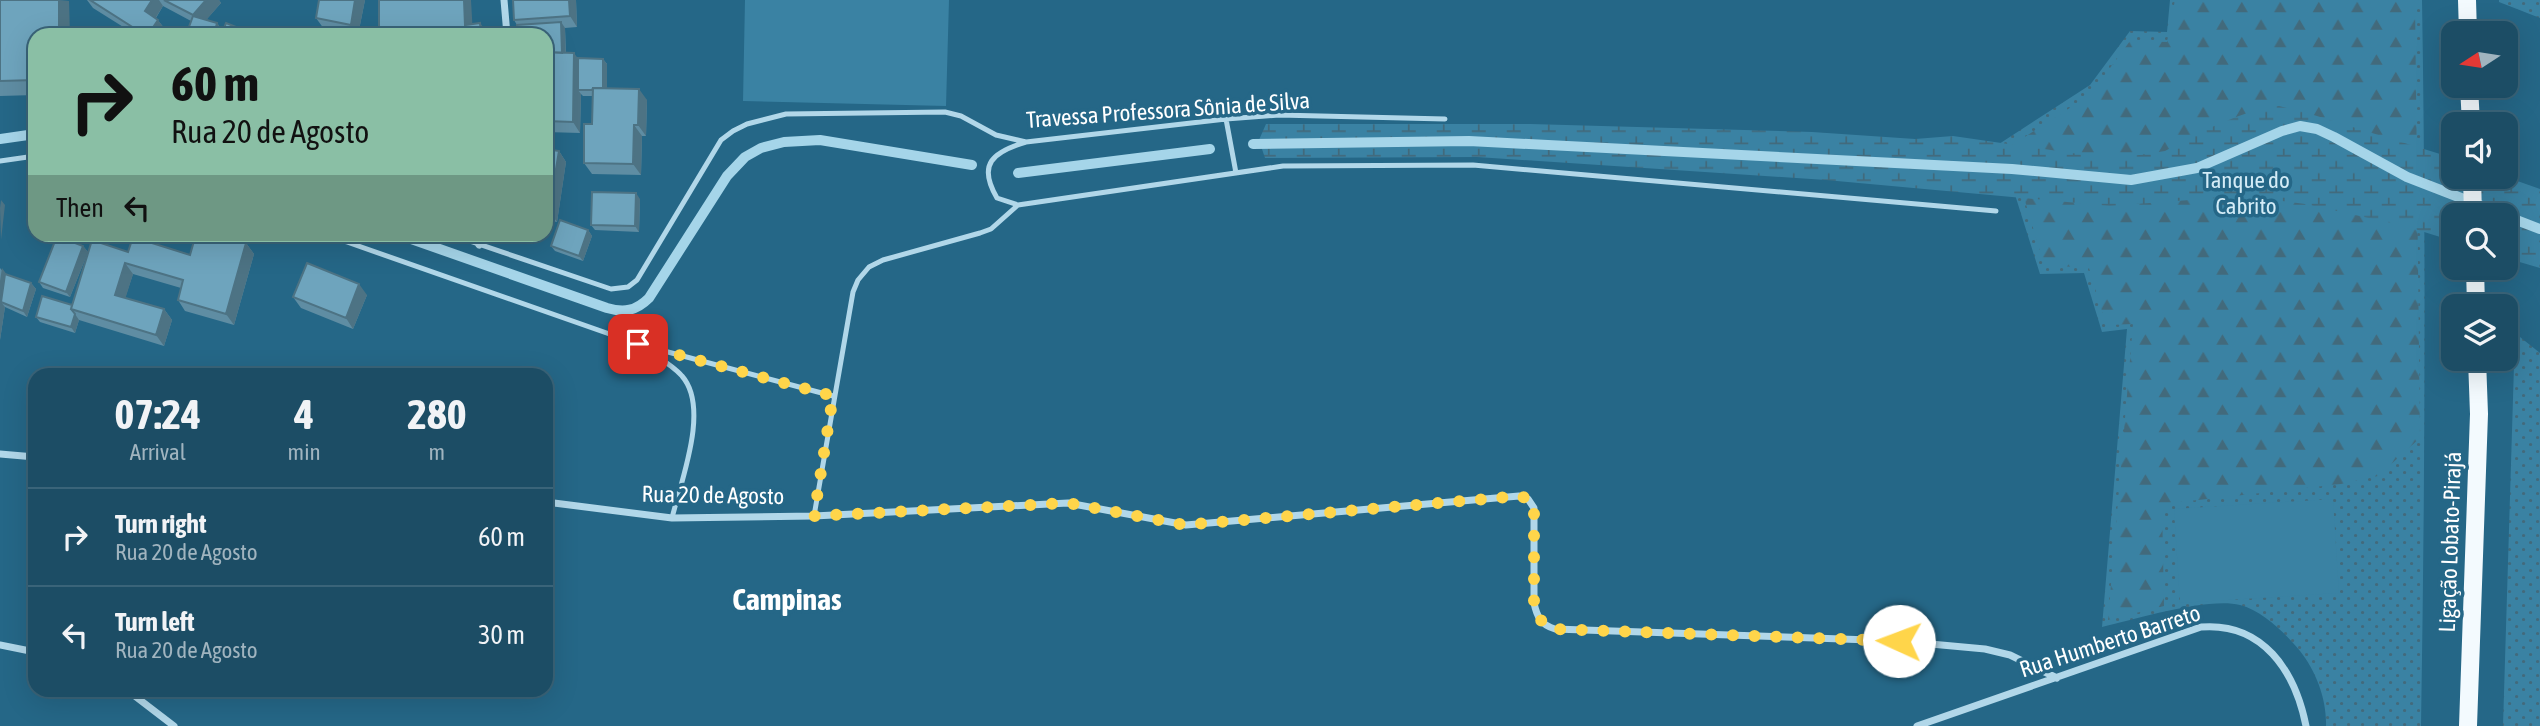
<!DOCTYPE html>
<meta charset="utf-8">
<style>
:root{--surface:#1c4d65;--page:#29576e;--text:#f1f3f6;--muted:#a0b4bf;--line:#3a6479}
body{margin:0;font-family:"Asap Condensed",sans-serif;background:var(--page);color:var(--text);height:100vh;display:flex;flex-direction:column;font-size:26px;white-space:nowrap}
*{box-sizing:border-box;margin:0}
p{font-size:23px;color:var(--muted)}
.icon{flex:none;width:38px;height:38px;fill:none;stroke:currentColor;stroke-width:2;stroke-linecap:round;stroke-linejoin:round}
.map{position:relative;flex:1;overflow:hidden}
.panel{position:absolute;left:28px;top:368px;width:525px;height:329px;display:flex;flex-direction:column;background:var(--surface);border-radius:21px;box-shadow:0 7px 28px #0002,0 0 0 2px var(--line)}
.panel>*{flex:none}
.guide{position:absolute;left:28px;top:28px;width:525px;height:214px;border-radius:21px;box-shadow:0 7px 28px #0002,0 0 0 2px var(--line);background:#8abfa5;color:#111;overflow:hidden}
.needle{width:46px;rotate:258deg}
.buttons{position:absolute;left:2441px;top:21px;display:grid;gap:14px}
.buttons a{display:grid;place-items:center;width:77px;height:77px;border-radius:14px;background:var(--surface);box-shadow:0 7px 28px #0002,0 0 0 2px var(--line);font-size:35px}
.pin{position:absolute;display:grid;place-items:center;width:60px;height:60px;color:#fff;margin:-30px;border-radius:14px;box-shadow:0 4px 10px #0006}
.me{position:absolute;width:77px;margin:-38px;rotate:272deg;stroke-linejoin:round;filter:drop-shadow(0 0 5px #0008)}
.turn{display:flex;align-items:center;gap:24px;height:147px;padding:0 28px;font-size:32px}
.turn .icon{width:91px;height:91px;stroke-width:2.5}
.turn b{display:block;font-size:49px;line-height:60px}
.then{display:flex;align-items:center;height:66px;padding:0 28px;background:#0003;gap:14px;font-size:26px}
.eta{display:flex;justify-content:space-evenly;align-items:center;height:119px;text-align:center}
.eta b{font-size:42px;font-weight:700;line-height:49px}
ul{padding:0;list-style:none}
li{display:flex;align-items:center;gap:21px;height:98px;padding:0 28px;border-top:2px solid var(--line)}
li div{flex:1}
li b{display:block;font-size:26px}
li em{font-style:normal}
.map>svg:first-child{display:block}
.green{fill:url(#green-dots)}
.forest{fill:url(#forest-firs)}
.wetland{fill:url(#wetland-marsh)}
.pitch{fill:#3a82a3}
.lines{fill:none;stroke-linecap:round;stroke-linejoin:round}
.stream{stroke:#a5d5e9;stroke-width:10}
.lane{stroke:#b1d7e9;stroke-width:5}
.street{stroke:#b1d7e9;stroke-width:7}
.primary{stroke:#f3fafe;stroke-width:18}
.wall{fill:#5f8da3;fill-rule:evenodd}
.shaded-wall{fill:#4d7384}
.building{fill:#6ea4bd;stroke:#4d7384;stroke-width:2}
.route{stroke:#ffd54a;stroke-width:12;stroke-dasharray:0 21.6}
.labels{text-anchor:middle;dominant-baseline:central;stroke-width:7;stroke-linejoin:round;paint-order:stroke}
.street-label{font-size:23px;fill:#fff;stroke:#256787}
.park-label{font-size:23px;fill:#d4ecf7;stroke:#256787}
.district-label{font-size:30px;font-weight:bold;fill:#fff;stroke:#256787}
</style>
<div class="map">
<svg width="2540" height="726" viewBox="0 0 2540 726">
<defs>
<pattern id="green-dots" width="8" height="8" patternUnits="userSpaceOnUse" patternTransform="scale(1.75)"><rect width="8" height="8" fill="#3a82a3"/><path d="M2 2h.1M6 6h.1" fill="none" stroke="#426a7c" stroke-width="1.8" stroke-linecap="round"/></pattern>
<pattern id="forest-firs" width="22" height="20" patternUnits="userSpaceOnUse" patternTransform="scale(1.75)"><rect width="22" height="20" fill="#3a82a3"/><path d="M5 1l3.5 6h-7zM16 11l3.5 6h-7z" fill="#426a7c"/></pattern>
<pattern id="wetland-marsh" width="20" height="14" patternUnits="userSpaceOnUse" patternTransform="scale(1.75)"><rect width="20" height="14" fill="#3a82a3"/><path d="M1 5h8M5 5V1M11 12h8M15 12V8" fill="none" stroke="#426a7c"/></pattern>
</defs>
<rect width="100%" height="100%" fill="#256787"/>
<path class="green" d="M2170,0h252c4,242 3,484 -1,726h-95c1,-26 -10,-55 -26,-75 -14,-17 -37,-40 -60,-46 -32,-8 -104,14 -138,22l25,-298 -25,3 -18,-59 -44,1 -41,-130 91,-59 40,-54 37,1z
M2499,0h41v18l-41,-16z
M2515,333l25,20v373h-37z"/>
<path class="forest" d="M2175,0h240l5,438 -42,38 -37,8 -179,20 2,102 -56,14 25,-296 -27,1 -17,-57 -45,-3 -35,-118 81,-52 40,-54 37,1z"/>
<path class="wetland" d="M2279,106l25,6 149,46 1,19h52l34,12v79l-34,-10v-43h-52l-1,26 -48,-15 -100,-22 -62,-8 -133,10 -284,-26 -349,-23 -212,1 -6,-18 7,-16h264l282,8 103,7 38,-3 160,23 52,-8 35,-19 36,-15 20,-7z"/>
<path class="pitch" d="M745,0h204l-3,106 -203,-5z
M2333,499l6,94 -159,10 -6,-94z"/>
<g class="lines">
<path class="stream" d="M0,139l35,-5
M1253,144l216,-3 543,28 119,11 66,-12 85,-37 18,-5 17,3 17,8 73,40 98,38
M1018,173l192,-24
M2506,216l34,13
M397,234l210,74c17,5 29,3 42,-10l78,-122 18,-19 16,-9 23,-6 36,-2 152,25"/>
<path class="lane" d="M1226,119l10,54
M0,161l35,-5
M1018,205l-21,-7c-20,-34 -4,-46 29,-56
M333,234l14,8 291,102 195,52
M449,234l162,55 17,-2 9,-7 84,-140 12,-9 14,-7 39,-10 159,-2 16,4 35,19 30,7 200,-23 53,-4 166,4
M642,347c13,9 30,17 40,29 28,32 -1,105 -10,142
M814,516l39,-224 5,-12 11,-13 14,-7 97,-27 11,-4 27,-24 265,-39 190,-1 523,46"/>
<path class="street" d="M504,0l3,35
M479,245l5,-11
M0,454l35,3
M546,502l126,16 142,-2 254,-13 118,22 333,-29 9,3 6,9v95c3,14 7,22 21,26l343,12 87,8 25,6 47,23
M0,645l35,7
M127,690l47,36
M1917,726l284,-99c62,-5 94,44 105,99"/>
<path class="primary" d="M2467,0l1,33
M2469,86l2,38
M2472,177l1,38
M2475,268l1,38
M2468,726l11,-312 -2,-55"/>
</g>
<path class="wall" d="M0,0l69,1 -34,34v60l-35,1z
M87,0h132l2,3 -15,17 11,3 6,8 33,4h-120l-43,-27zM163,6l28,15 -5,14 -21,-6 -9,-11z
M365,0l-7,35 -34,-6 -8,-11z
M576,0l1,27 -12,1 1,25 12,5 25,1 4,5v24l40,12 -1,36h-4l-1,39 -49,-1 -8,-11 8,-39v-28h-9l-2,-2 -1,39 -34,-1v-97l-29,-10 -3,-5z
M546,149l13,2 7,11 -9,60 -11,-2z
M640,199l-1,33 -44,-2 -4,-5z
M588,230l4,6 -9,25 -28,-10 -4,-5z
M109,234h36l-2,7 47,14 6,-21h32v3l18,6 8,11 -20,71 -49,-14 -7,-11 3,-12 -48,-14 -8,24 39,11 8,11 -8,26 -85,-26 -4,13 -35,-11 -4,-5 36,-12 56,-53 4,-11z
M83,246l5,6 -18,45 -27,-9 -4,-6z
M0,268l5,6 26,9 5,6 -9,28 -22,-10 -5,33z
M367,295l-14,34 -52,-21 -8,-11z"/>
<path class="shaded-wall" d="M59,0l10,1 1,34h-11z
M152,0h7l4,6 -10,16 -8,-11z
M206,0h13l2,3 -20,23 -8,-11z
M355,0h10l-7,35 -7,-10z
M464,0h7l2,35 -8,-10z
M569,0h7l1,27 -7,-11z
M158,20l8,11 -12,-5z
M561,22l4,6 1,36 -4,-6z
M217,23l8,11v1h-11z
M480,23l8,10v2h-7z
M574,53l8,11 -4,26 3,4 -1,39 -7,-11z
M603,59l4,5v32l-4,-6z
M639,89l8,11 -1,36 -8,-11z
M634,125l8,11 -1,39 -8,-11z
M559,151l7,11 -9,60 -8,-11z
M636,193l4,6 -1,33 -4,-6z
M1,200l4,5 -4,35 -1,-32z
M588,230l4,6 -9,25 -4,-5z
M135,234h10l-3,10z
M246,243l8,11 -20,71 -8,-11z
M83,246l5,6 -18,45 -4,-5z
M125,263l8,11 -10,32 -8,-11z
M2,268l8,11 -9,23 4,5 -5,33v-59z
M31,283l5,6 -9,28 -4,-6z
M359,284l8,11 -14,34 -7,-11z
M164,309l8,11 -8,26 -8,-11z
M75,314l4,6 -4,13 -4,-6z"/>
<path class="building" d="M0,0h59v35h-24v45l-35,1z
M90,0h62l-7,11 13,9 -4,6 32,9 7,-19 24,7 -3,12h-63l3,-9 -6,9h-3z
M164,0h42l-13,15z
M319,0h36l-4,25 -35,-7z
M379,0h85l1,25 15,-2 1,12 -102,-1z
M513,0h56l1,16 -56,4z
M561,22l1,31 -16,-1v-17h-28l-1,-10z
M226,23l30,12h-35z
M546,52l28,1 -1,69 -27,-1z
M578,58l25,1v29h-10l-1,2h-14z
M593,88l46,1 -1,36h-4l-1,39 -49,-1v-39h8z
M546,149l13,2 -10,60 -3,-1z
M592,192l44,1 -1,33 -44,-1z
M560,220l28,10 -9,26 -28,-10z
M196,234h22l28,9 -20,71 -48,-14 5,-20 -58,-17 -10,32 49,14 -8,26 -85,-26 21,-69 36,12 5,-15 57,18z
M57,236l26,10 -17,46 -27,-10z
M307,263l52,21 -13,34 -53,-21z
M5,274l26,9 -8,28 -22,-9z
M42,296l30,9 -1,4 4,5 -4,13 -35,-10z"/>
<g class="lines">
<path class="route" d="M638,344l195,52 -19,120 254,-13 117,22 335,-29 8,3 6,9v95c3,13 7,22 21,26l344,12"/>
</g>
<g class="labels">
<g class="street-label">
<text transform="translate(1168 110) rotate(-4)">Travessa Professora Sônia de Silva</text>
<text transform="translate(713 495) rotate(1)">Rua 20 de Agosto</text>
<text transform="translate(2450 542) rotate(-88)">Ligação Lobato-Pirajá</text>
<text transform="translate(2110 641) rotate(-18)">Rua Humberto Barreto</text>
</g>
<g class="park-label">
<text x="2246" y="180">Tanque do<tspan x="2246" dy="26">Cabrito</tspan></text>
</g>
<g class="district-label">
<text x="787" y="599">Campinas</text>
</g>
</g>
</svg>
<div class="buttons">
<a><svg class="needle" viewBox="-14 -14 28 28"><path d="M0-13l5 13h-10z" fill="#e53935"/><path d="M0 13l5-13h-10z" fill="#a0b4bf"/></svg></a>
<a><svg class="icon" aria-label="sound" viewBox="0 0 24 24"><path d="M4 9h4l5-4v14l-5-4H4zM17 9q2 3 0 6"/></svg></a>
<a><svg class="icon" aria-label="search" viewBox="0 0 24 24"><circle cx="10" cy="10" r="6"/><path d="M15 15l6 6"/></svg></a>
<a><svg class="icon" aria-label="layers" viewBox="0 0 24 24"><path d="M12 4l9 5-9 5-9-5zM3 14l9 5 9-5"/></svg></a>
</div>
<div class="pin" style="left:638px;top:344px;background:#d93025"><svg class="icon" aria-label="arrive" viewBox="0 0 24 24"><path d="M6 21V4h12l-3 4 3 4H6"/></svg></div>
<svg class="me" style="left:1899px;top:641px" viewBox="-20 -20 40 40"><circle r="19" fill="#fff"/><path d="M0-13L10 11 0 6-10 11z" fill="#ffd54a"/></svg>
<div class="guide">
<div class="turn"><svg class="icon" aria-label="right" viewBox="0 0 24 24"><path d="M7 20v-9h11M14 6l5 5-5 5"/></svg><div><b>60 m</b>Rua 20 de Agosto</div></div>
<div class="then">Then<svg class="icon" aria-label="left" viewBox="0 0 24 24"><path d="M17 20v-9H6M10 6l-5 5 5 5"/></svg></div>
</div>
<section class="panel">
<div class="eta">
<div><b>07:24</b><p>Arrival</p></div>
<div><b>4</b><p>min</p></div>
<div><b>280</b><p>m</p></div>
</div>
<ul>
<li><svg class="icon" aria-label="right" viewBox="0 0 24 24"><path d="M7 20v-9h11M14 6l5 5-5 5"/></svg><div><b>Turn right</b><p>Rua 20 de Agosto</p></div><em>60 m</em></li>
<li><svg class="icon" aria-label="left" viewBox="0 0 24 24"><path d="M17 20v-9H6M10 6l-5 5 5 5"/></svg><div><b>Turn left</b><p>Rua 20 de Agosto</p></div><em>30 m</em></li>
</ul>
</section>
</div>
